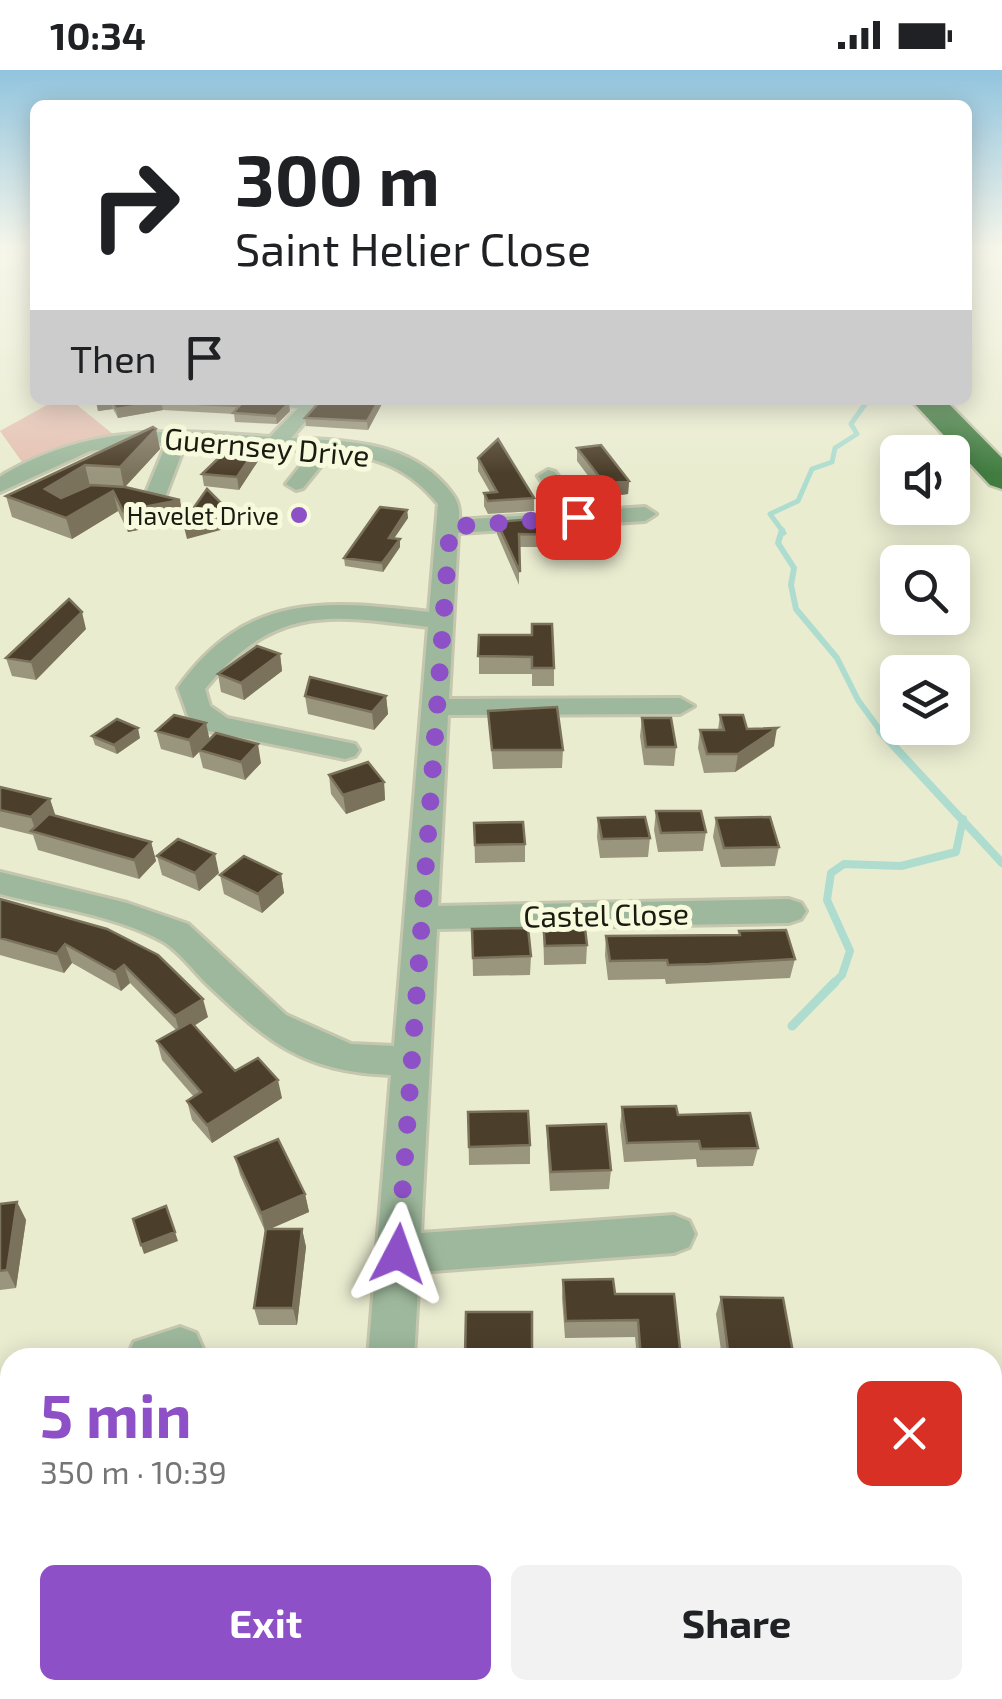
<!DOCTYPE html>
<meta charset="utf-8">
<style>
:root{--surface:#fff;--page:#f2f2f2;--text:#202124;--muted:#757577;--accent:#8d50c6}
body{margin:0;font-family:"Exo 2",sans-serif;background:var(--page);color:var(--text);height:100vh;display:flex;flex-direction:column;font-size:38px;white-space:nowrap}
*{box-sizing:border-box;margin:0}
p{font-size:32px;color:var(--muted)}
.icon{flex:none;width:55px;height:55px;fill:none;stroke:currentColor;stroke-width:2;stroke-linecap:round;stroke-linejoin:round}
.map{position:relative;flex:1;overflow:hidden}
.side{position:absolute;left:0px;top:1278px;width:1002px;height:352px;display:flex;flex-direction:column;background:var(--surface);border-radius:30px 30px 0 0;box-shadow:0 5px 25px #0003}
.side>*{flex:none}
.top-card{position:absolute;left:30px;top:30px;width:942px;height:305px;border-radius:15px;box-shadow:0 5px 25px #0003;background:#fff;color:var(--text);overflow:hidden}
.tools{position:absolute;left:880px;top:365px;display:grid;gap:20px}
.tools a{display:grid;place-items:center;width:90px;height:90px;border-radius:15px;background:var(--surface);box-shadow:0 5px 25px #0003;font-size:50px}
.pin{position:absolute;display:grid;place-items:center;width:85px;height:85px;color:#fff;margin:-42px;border-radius:20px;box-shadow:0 5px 15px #0006}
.me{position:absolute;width:110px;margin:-55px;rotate:4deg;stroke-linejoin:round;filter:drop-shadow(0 0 8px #0008)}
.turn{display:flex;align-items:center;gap:35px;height:210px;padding:0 40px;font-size:45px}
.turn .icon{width:130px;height:130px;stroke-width:2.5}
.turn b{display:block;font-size:70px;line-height:85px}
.then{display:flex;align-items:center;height:95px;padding:0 40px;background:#0003;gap:20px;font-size:38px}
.round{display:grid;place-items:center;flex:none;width:105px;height:105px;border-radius:15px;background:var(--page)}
.head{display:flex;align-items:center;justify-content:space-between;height:170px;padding:0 40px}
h1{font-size:60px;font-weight:700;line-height:75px;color:var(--accent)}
.action{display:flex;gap:20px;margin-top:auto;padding:20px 40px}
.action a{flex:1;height:115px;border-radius:15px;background:var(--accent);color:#fff;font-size:40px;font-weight:700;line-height:115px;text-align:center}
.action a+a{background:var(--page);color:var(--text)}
.status{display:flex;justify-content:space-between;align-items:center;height:70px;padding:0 50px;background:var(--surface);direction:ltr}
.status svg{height:28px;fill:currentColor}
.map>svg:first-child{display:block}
.green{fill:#e5c2b3}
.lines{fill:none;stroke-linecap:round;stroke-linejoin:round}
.stream-far3{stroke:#aeddd0;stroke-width:5}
.stream-far2{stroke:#aeddd0;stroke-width:6}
.stream-far1{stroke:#aeddd0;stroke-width:8}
.stream{stroke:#aeddd0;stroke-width:9}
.street-casing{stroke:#c5c6ae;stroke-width:6}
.highway-casing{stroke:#c5c6ae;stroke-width:5}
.street{fill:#9db89c;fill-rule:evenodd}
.highway{fill:#417d41;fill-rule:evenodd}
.wall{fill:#9a957d}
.shaded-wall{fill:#7b725c}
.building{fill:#4b3e2a;stroke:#7b725c;stroke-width:2.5}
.route{stroke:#8d50c6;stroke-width:18;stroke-dasharray:0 32.4}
.poi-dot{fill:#8d50c6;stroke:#f7fadd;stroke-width:4}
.labels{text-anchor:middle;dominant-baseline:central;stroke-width:10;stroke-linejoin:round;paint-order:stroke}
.far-poi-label{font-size:25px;fill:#1a1b11;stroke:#f7fadd;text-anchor:end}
.street-label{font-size:30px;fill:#1a1b11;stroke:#f7fadd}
</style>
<div class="status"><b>10:34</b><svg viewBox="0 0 49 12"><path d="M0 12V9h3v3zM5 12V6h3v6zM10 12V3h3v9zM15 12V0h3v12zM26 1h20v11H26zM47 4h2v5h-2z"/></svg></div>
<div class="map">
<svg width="1002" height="1629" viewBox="0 0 1002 1629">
<rect width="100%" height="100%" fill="#eaecd0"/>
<path class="green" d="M56,330h15l43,35 -92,27 -22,-31z
M993,1599l9,9v21h-329l-3,-9h322z"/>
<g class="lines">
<path class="stream-far3" d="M784,463l-14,-19 28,-13 14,-32 20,-7 3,-14 22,-14 -6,-10 17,-24"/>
<path class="stream-far2" d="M782,460l-4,13 16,25 -3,17 5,24 41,49 21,42 24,33"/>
<path class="stream-far1" d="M880,661l122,132
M832,915l10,-10 8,-24 -23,-51 4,-27 13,-9 57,2 55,-14 7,-33"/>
<path class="stream" d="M792,956l43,-44"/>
<defs>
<path id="street" d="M262,330h62l-33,38c55,3 115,3 154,47 11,13 15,18 14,35l105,-7 -26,-37 10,-6 7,2 30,39 60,-4 11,7 -11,7 -187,12 -9,166 231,-1 14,8 -14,8 -232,1 -10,191 351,-7 12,4 5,8 -5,8 -12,4 -352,6 -16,304 253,-18 15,6 6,13 -6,13 -15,6 -255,19 -5,86h-46l23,-283c-89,-3 -123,-33 -185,-92 -13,-13 -28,-33 -44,-42 -48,-26 -110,-34 -162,-47v-22l127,31 61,21 98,91 65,29 43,2 34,-419c-98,-12 -154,-23 -223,62l5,17 17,12 128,26 4,6 -4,6 -10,3 -137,-28 -20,-15 -10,-28c68,-96 148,-88 251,-76l9,-108c-29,-36 -60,-47 -106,-52l-29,36 -7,2 -10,-6 26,-33 -126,-9 -24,63h-45l-11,-6 11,-6h29l21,-51 -77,9 -90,41v-15l6,-4c90,-50 166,-43 264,-36l28,-29 -27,-2z
M180,1257l16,6 7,16 -4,9h-72l7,-16z
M10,1361v53l-10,5v-54z
M274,1620h57l-4,9h-57z"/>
<path id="highway" d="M911,330h34l57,58v31l-12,-4z"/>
</defs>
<use href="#street" class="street-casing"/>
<use href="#highway" class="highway-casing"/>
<use href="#street" class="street"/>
<use href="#highway" class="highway"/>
</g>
<path class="wall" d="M97,330h170l23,11 -13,13 -42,-2 -1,-8 -71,-4 -45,8 -5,-9 -15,2z
M321,330h63l-16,30 -62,-4 -1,-8z
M153,357l7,22 -35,38 59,34 -56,11 -10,-21 -46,28 -60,-22 -6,-21z
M258,376l2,12 -21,32 -35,-4 -2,-12z
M577,378l52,33 -1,13 -24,3 -27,-36z
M478,388l56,40v13l-46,3 -4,-8v-13l6,-1 -12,-21z
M407,440l1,8 -14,20 6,9 -17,25 -38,-6 -1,-8z
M497,452l59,13v12h-37v38l-22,-51z
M86,559l-50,51 -24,-4 -6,-18z
M479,565h53l22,33v18h-22v-12h-53z
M280,584l2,17 -38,29 -23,-8 -3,-18z
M305,626h81l2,18 -14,16 -66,-16z
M488,641l75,39 -1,18 -69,1z
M720,645l27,14 27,17 -39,26 -31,1 -6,-25 2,-18h18z
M642,648l34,29 -2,19 -30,-1 -4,-29z
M156,661l53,9 52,23 -16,17 -42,-12 -4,-16 -6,6 -32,-9z
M92,666l48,2 -23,16 -22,-9z
M329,705l55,7 1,18 -39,14 -15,-20z
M0,717l50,12 5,17 96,26 5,19 -17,18 -101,-29 -5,-15 -33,-8z
M656,741l50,21 -3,19 -45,1 -4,-22z
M598,748l52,20 -2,19 -48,1 -3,-21z
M716,748l63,29 -4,19 -54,1 -8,-30z
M474,753l51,21v18l-50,1z
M157,786l62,17 -20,18 -37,-16z
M281,804l3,19 -22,20 -38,-19 -4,-19z
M0,829l107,30 101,88 -14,9 41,45 47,27 -70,45 -20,-23 -5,-19 7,-4 -32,-37 -5,-19 19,-11 -46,-47 -9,8 -49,-28 -8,10 -64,-18z
M543,851l44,24 -1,19 -42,1z
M472,859l59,27 -1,19 -57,1z
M739,861l56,28 -5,19 -124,6 -1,-5 -57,1 -3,-25 1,-19 133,-1z
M622,1037l56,8 80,33 -5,18 -56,1 -1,-8 -72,3 -4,-36z
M468,1042l62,33v19l-61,1z
M547,1056l64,44 -2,19 -59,2 -3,-47z
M235,1087l70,37 4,18 -39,17h32l4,18 -9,78h-38l-5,-17 11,-77 -25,-56z
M17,1132l9,18 -10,68 -16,2v-86z
M563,1210l52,14 66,64h-44l-2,-21 -70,1 -3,-40z
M721,1227l73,61h-72l-6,-44z
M466,1242h66v46h-67z"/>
<path class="shaded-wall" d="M111,330l2,9 -15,2 -2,-9z
M379,330h5l-16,30 -1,-9z
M161,332l2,8 -45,8 -2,-9z
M289,333l1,8 -13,13 -1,-8z
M156,359l4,20 -36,39 -4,-21z
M258,376l2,12 -21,32 -2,-13z
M85,395l5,21 -40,24 -5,-21z
M629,411l-1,13 -24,3 1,-13z
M113,421l5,20 -46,28 -6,-21z
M180,430l4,21 -56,11 -5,-21z
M407,440l1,8 -19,28v-8z
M229,441l3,16 -45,12 -4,-16z
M400,469v8l-17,25 -1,-9z
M82,542l4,17 -50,51 -5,-18z
M280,584l2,17 -38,29 -3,-17z
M386,626l2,18 -14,16 -2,-18z
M206,653l4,18 -17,17 -4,-18z
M138,658l2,10 -23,16 -3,-9z
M777,658l-3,18 -39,26 3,-18z
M258,674l3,19 -16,17 -4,-18z
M384,712l1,18 -39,14 -3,-19z
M50,729l6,18 -20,15 -5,-15z
M151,772l5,19 -17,18 -5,-19z
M215,784l4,19 -20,18 -4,-18z
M281,804l3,19 -22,20 -4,-19z
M65,874l7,19 -8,10 -7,-19z
M124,895l6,18 -9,8 -6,-19z
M203,929l5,18 -28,17 -5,-18z
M278,1010l4,18 -70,45 -5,-18z
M305,1124l4,18 -44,19 -4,-18z
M17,1132l9,18 -10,68 -9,-18z
M302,1159l4,18 -9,78 -4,-17z
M175,1162l3,9 -34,13 -3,-9z
M10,1523v26l-10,12v-27z"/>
<path class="building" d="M97,330h170l22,3 -13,13 -43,-3 6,-7 -78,-4 -45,7 -5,-9 -15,2z
M321,330h58l-12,21 -62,-3z
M153,357l3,2 -36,38 -35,-2 -40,24 16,9 30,-13 34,2 55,13 -57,11 -10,-20 -47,27 -60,-22z
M498,369l36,59 -46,3 -4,-8 13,-1 -19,-34z
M234,373l24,3 -21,31 -35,-3z
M601,375l28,36 -24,3 -28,-36z
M207,419l22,22 -46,12z
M380,437l27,3 -18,28 11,1 -18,24 -38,-5z
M546,448l10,17 -37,-1 1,38 -23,-50z
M69,529l13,13 -51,50 -25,-4z
M532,554h20l2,44h-22v-11l-54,-1 1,-21h53z
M257,576l23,8 -39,29 -23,-9z
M310,607l76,19 -14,16 -67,-16z
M557,637l6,43h-71l-4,-39z
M174,645l32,8 -17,17 -33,-9z
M720,645h23l4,14 30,-1 -39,26h-31l-7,-24h24z
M642,648h29l5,29h-30z
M117,649l21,9 -24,17 -22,-9z
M216,663l42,11 -17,18 -42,-12z
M368,692l16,20 -41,13 -14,-20z
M0,717l50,12 -19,18 -31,-7z
M656,741h45l5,21 -45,1z
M49,744l102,28 -17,18 -103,-29z
M645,747l5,21 -48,1 -4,-21z
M770,747l9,30 -55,1 -8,-30z
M523,752l2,22 -50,1 -1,-22z
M178,769l37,15 -20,19 -38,-17z
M244,786l37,18 -23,20 -38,-19z
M0,829l107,30 51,26 45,44 -28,17 -51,-51 -9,7 -50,-28 -8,10 -57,-16z
M584,850l3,25 -42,1 -2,-25z
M528,858l3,28 -58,2 -1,-29z
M786,860l9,29 -86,5 -41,1 -1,-5 -57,1 -4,-25 134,-1 -1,-4z
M191,952l44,49 23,-13 20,22 -71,45 -20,-24 14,-9 -44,-51z
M676,1036l2,9 72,-2 8,35 -57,1 -2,-8 -72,2 -5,-36z
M528,1041l2,34 -61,2 -1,-35z
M606,1054l5,46 -60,2 -4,-46z
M278,1069l27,55 -44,19 -26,-56z
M17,1132l-10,68 -7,1v-67z
M166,1136l9,26 -34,13 -8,-26z
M266,1159h36l-9,79h-39z
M613,1209l2,15h59l7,64h-40l-3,-38 -72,1 -3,-41z
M721,1227l62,1 11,60h-65z
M466,1242h66v43h-67z
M10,1478v45l-10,11v-46z"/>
<linearGradient id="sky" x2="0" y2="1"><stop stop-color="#91c4de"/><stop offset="0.44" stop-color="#f6f6ea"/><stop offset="1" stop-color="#f6f6ea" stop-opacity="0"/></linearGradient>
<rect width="1002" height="404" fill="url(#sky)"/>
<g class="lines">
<path class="route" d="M398,1184l52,-727 128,-10"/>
</g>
<circle class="poi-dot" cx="299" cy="445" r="10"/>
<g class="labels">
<g class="far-poi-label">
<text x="279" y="445">Havelet Drive</text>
</g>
<g class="street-label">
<text transform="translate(267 376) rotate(5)">Guernsey Drive</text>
<text transform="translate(606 844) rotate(-1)">Castel Close</text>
</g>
</g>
</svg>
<div class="tools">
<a><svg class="icon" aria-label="sound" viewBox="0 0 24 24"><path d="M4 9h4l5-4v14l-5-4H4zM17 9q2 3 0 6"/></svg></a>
<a><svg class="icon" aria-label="search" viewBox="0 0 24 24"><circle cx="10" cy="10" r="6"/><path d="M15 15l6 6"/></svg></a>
<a><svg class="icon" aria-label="layers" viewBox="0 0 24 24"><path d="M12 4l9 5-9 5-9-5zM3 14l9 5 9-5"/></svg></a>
</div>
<div class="pin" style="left:578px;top:447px;background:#d93025"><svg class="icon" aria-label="arrive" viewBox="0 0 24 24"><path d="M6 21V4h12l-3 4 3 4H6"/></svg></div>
<svg class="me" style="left:398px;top:1184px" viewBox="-20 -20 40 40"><path d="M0-17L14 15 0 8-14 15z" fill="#8d50c6" stroke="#fff" stroke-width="4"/></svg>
<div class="top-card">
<div class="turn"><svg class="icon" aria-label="right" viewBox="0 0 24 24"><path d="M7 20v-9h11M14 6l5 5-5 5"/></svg><div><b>300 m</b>Saint Helier Close</div></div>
<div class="then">Then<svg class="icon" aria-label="arrive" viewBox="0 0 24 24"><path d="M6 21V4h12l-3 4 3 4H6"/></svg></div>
</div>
<section class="side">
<div class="head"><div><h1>5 min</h1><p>350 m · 10:39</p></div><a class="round" style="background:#d93025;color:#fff"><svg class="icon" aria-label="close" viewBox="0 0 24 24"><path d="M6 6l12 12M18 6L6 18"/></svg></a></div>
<div class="action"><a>Exit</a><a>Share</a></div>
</section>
</div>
